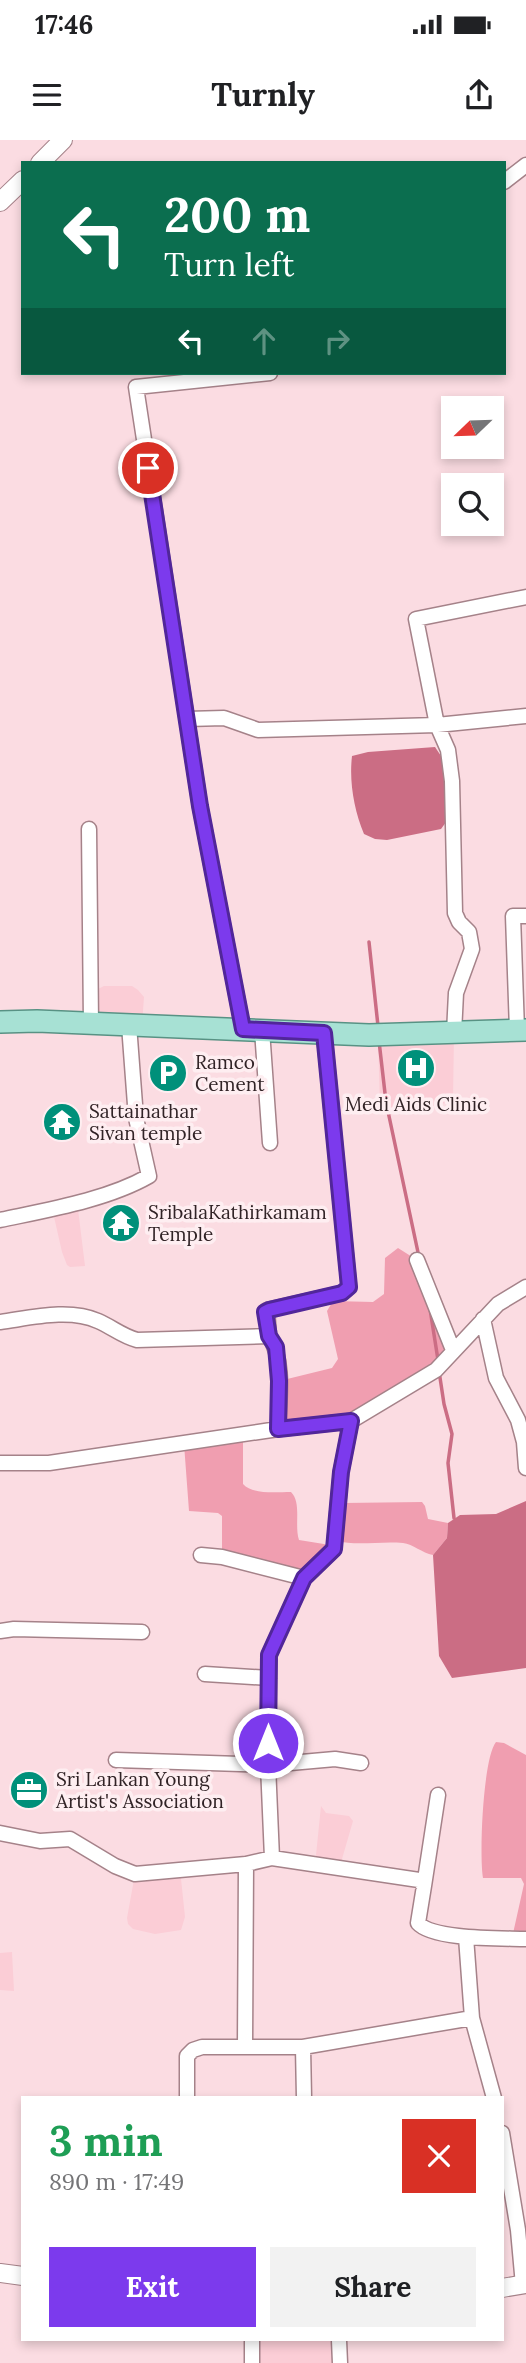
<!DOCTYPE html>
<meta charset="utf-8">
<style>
:root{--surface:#fff;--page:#f2f2f2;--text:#202124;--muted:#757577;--accent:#7c3aed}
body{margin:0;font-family:Lora,serif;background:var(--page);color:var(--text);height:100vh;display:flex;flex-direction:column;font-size:26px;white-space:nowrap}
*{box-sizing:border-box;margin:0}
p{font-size:23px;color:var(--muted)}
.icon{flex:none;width:38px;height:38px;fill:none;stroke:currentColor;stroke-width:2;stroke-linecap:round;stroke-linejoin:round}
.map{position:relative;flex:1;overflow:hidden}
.panel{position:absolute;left:21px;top:1956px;width:483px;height:245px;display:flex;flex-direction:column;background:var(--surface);border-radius:0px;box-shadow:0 4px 10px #0003}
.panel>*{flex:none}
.banner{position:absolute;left:21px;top:21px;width:485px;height:214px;border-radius:0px;box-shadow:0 4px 10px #0003;background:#0b6e4f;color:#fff;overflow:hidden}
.needle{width:46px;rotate:247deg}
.fabs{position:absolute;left:441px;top:256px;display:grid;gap:14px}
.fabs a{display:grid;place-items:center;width:63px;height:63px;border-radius:0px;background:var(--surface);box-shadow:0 4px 10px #0003;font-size:35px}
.pin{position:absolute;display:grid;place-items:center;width:60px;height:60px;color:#fff;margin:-30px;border:4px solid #fff;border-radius:50%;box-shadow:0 2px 7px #0007}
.me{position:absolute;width:77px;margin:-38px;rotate:0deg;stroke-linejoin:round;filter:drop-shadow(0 0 5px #0008)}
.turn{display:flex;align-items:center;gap:24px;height:147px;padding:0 28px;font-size:32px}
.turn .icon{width:91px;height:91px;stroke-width:2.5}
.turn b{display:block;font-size:49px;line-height:60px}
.lanes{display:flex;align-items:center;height:66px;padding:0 28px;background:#0003;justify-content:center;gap:35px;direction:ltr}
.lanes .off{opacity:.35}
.round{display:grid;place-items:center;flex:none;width:74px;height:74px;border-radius:0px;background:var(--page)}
.head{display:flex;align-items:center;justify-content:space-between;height:119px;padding:0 28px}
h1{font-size:42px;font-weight:800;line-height:52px;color:#1e9e55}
.button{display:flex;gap:14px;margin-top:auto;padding:14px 28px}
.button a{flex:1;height:80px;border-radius:0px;background:var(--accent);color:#fff;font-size:28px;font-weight:800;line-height:80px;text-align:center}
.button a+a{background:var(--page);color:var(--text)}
.status{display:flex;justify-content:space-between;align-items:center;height:49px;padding:0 35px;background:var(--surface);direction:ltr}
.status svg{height:19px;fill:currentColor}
header{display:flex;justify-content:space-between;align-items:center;height:91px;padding:0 28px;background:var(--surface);font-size:32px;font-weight:800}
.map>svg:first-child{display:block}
.built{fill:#fbcdd6}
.green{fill:#f09eb0}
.water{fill:#cb6d84}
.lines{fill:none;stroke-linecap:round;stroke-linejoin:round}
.stream{stroke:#cb6d84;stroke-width:3.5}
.minor-casing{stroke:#a58289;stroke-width:17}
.tertiary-casing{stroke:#a58289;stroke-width:20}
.primary-casing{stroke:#589284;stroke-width:24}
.minor{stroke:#fff;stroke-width:14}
.tertiary{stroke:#fff;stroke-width:18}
.primary{stroke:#a7e1d4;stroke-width:21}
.route-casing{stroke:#51269a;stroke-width:18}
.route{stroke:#7c3aed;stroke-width:12}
.labels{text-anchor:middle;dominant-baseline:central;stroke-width:7;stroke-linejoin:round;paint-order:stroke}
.poi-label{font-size:19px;fill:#312326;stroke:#feeef1;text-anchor:start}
</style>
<div class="status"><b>17:46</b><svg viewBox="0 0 49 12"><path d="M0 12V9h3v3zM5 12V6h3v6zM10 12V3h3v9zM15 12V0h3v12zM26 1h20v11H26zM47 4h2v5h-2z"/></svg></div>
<header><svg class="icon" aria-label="menu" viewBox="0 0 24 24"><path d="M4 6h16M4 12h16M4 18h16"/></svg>Turnly<svg class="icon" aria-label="share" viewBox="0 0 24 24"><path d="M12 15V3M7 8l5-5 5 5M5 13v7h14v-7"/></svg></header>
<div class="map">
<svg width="526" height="2223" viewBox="0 0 526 2223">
<rect width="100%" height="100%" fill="#fbdce2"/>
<path class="built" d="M104,846h28l6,4 6,7 -2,28 -51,-2 7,-34z
M454,893l-1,68 -36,9 -19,1 -18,-3 -2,-73z
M77,1061l8,65 -15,1 -3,-2 -5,-13 -10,-44z
M321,1666l5,7 23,3 4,5 -11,38 3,11 -30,-5z
M180,1729l5,48 -4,13 -26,4 -22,-5 -5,-5 -1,-6 8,-44z
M12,1812l2,39 -14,-1v-37z
M252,2200h87l1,23h-88z"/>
<path class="green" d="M398,1108l19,12 36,90 -102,71 -73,8 1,-48 53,-13 6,-9 -11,-48 6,-10 40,1 11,-8 1,-36z
M243,1294v50c10,11 33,8 48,8 11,11 3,33 8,48l31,5 -26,33 -82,-21v-41l-4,-3 -29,-2 -5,-67z
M422,1362l3,4 3,13 20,4 -1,15 -14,17c-11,-2 -20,-11 -30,-12 -23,-2 -45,3 -67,-2l7,-38z
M496,1602l8,1 22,12v184l-14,-1 12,-54 -3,-6h-38c-4,-23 0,-120 13,-136z"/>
<path class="water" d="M435,607l10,15 4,56 -8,11 -54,11 -12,-1 -11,-5c-10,-24 -15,-52 -12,-78l16,-4z
M526,1361v167l-74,10 -13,-22 -6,-101 14,-17 1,-15 12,-8 36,-1z"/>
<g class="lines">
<path class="stream" d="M369,802l9,84
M379,901l7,61 33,155
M430,1169l8,51
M439,1231l5,33 8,30 -4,29 6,55"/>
<defs>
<path id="minor" d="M504,42l22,-17
M187,579l37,-1 34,12 179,-5 89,-9
M89,689l2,194
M243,889l-43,-223 -64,-419 134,-14
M262,890l8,113
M517,890l-4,-114h13
M454,893l2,-40 16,-44 -3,-17 -10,-10 -4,-9 -3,-132 -4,-31 -11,-25 -21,-106 110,-22
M0,1080c47,-10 107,-20 149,-44l-13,-58 -7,-93
M417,1120l36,90
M483,1179l13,59 22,42 6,22 2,26
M0,1182c30,-4 69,-14 98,-1 14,6 24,15 39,19l132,-4c16,25 10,63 9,93
M269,1196l-2,-26 75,-17 7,-6 -25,-254
M0,1323h49l229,-34 73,-8
M201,1415l21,2 82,21
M0,1491l14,-2 128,3
M205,1534l64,4
M116,1620l152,5 67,-6 26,4
M0,1693l40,8 30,-2 45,27 20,8 111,-10 26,-6 147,22 5,6 -6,37c15,17 84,15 108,16
M272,1718l-4,-93 1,-110 35,-77 30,-29 7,-77 10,-51 85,-51 62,-66 28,-17
M424,1746l14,-91
M466,1797l6,81 22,80
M245,1907l1,-183
M303,1907l1,51
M187,1958v-42l6,-6 9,-3h101l169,-29
M502,1993l16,97 5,55
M339,2200l1,23
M252,2223v-23"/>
<path id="tertiary" d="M40,23l23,-23
M0,62l23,-22
M0,2133l23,3
M502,2148l24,-4"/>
<path id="primary" d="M0,882l37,-1 332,14 157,-5"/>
</defs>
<use href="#minor" class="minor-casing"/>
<use href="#tertiary" class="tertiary-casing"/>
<use href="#primary" class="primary-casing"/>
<use href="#minor" class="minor"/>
<use href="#tertiary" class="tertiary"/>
<use href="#primary" class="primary"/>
</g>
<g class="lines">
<defs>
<path id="route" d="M148,328l52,338 43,223 81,4 25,254 -7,6 -73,17 -4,2 4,24 7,11 3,34 -1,48 73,-8 -10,51 -7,77 -30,29 -35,77 -1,88"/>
</defs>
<use href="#route" class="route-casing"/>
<use href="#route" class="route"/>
</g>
<defs>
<symbol id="hospital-disc" viewBox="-11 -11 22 22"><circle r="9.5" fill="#00907a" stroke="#feeef1"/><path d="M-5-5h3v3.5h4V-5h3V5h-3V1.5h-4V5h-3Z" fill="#fff"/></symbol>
<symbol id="parking-disc" viewBox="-11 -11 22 22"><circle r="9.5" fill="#00907a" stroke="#feeef1"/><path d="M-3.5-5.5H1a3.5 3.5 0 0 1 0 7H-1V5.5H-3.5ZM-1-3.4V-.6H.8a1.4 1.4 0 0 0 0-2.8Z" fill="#fff"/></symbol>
<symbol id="temple-disc" viewBox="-11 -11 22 22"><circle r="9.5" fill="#00907a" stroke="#feeef1"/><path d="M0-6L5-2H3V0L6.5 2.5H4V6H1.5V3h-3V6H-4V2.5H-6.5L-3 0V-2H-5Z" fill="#fff"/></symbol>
<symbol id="office-disc" viewBox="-11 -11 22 22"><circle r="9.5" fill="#00907a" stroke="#feeef1"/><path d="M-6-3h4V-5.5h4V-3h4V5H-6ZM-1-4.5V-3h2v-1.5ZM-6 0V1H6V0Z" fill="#fff"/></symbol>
</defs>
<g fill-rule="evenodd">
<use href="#hospital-disc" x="394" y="906" width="44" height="44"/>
<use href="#parking-disc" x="146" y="911" width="44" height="44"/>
<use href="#temple-disc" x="40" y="960" width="44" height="44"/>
<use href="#temple-disc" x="99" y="1061" width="44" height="44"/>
<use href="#office-disc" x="7" y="1628" width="44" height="44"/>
</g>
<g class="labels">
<g class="poi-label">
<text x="195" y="922">Ramco<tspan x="195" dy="22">Cement</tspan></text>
<text x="416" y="964" text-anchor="middle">Medi Aids Clinic</text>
<text x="89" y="971">Sattainathar<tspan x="89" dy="22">Sivan temple</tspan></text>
<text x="148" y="1072">SribalaKathirkamam<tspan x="148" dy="22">Temple</tspan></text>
<text x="56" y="1639">Sri Lankan Young<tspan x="56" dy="22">Artist's Association</tspan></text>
</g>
</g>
</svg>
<div class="fabs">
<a><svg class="needle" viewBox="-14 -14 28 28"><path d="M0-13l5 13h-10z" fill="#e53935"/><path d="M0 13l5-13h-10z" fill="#757577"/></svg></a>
<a><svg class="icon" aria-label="search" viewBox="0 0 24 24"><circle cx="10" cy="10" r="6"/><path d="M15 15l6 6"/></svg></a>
</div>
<div class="pin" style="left:148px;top:328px;background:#d93025"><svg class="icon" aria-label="arrive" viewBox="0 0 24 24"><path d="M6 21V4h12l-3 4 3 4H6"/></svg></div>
<svg class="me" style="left:268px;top:1603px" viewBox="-20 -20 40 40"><circle r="17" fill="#7c3aed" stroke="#fff" stroke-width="3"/><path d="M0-11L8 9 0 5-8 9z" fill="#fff"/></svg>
<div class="banner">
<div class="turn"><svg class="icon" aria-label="left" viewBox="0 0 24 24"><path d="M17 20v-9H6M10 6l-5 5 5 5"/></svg><div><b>200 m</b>Turn left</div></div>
<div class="lanes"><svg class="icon" aria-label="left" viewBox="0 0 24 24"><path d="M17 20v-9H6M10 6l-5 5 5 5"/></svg><svg class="icon off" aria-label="ahead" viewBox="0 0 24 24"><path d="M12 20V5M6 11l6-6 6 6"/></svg><svg class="icon off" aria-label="right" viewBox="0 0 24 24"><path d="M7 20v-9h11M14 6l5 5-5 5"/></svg></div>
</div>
<section class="panel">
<div class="head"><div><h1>3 min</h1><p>890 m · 17:49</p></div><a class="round" style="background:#d93025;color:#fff"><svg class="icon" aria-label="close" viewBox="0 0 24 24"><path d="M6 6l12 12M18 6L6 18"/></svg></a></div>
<div class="button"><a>Exit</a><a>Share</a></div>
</section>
</div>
